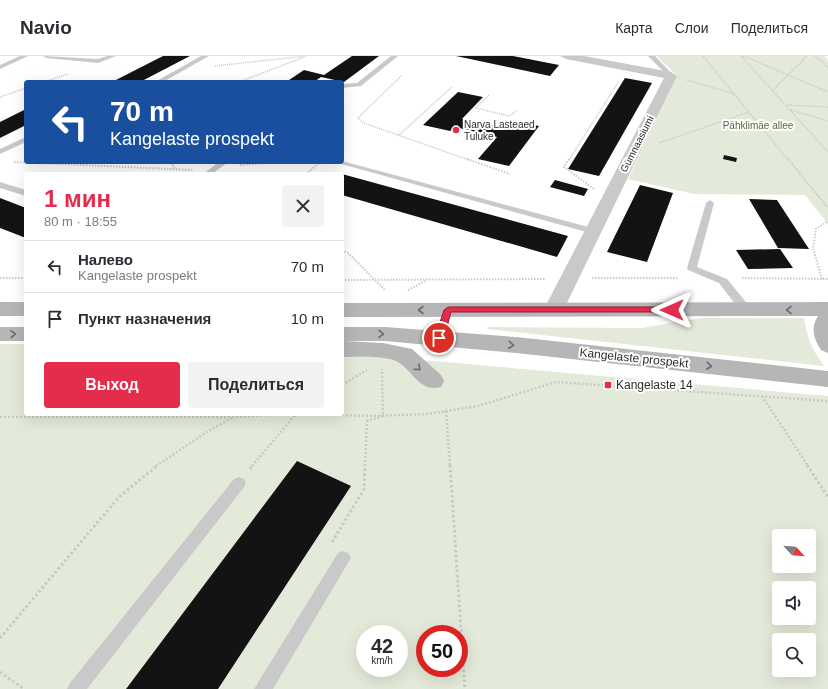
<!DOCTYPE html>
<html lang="ru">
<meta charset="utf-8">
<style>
:root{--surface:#fff;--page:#f2f2f3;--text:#2b2b33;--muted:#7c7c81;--line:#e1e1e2;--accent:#e42c4d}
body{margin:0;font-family:Helvetica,sans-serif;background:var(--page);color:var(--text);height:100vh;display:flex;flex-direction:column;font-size:15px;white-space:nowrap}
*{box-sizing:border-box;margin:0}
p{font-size:13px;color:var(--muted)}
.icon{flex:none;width:22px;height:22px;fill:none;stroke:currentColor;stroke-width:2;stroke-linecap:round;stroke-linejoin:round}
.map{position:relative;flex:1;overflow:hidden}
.sheet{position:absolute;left:24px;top:116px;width:320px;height:244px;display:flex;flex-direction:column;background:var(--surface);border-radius:4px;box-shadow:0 4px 16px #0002}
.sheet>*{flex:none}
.top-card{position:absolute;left:24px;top:24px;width:320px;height:84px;border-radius:4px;box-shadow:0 4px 16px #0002;background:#1a4fa0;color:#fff;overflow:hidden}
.needle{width:26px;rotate:116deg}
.fabs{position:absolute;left:772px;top:473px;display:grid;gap:8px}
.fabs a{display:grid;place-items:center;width:44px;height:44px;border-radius:4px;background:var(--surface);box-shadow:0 4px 16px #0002;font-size:20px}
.speed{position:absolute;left:356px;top:569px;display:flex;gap:8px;font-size:20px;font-weight:700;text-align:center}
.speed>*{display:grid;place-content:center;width:52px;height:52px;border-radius:50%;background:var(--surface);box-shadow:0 4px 16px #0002;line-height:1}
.speed small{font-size:10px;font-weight:400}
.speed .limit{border:6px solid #d22;background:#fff;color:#111}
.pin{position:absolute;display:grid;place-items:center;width:34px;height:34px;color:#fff;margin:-17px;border:2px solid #fff;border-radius:50%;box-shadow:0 1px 4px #0007}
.me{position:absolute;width:44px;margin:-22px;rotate:270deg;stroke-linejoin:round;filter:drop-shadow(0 0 3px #0008)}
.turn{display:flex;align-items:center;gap:14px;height:84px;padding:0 20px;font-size:18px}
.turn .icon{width:52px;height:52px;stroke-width:2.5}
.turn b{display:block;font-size:28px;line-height:34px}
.round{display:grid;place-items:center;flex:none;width:42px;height:42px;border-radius:4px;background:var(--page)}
.head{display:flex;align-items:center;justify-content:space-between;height:68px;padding:0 20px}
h1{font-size:24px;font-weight:700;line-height:30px;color:var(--accent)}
.action{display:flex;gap:8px;margin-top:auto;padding:8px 20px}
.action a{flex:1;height:46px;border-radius:4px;background:var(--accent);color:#fff;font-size:16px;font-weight:700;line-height:46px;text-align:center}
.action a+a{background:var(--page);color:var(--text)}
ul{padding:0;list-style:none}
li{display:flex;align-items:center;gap:12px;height:52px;padding:0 20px;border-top:1px solid var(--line)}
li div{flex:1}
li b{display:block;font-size:15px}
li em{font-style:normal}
header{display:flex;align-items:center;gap:24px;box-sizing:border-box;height:56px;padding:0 20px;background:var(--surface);border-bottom:1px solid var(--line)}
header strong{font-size:19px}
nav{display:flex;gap:22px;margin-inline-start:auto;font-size:14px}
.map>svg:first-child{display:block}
.green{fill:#e4ead9;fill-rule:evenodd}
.building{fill:#131313}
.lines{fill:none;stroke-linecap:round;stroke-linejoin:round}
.path-far3{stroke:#c9c9c9;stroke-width:1.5;stroke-dasharray:1 1;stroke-linecap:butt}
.path-far2{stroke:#c9c9c9;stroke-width:2;stroke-dasharray:1.5 1.5;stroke-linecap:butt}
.path-far1{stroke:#c9c9c9;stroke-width:2.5;stroke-dasharray:2 2;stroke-linecap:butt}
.path{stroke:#c9c9c9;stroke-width:3;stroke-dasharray:2.5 2.5;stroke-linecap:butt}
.lane{fill:#c9c9c9;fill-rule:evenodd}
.street{fill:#c9c9c9;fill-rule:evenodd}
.secondary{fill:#b6b6b6;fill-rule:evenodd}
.oneway{stroke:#6a6a6a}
.route{fill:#e42c4d;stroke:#941d32}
.poi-dot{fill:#e42c4d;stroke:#fff;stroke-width:1.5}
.labels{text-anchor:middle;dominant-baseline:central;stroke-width:4;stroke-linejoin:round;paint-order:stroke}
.far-poi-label{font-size:10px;fill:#2c2c2c;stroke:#fff;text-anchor:start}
.far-park-label{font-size:10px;fill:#54673a;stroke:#fff}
.far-street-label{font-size:10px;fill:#2c2c2c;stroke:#fff}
.street-label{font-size:12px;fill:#2c2c2c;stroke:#fff}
.poi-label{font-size:12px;fill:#2c2c2c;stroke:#fff;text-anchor:start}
</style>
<header>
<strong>Navio</strong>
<nav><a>Карта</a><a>Слои</a><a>Поделиться</a></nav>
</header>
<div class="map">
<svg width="828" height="633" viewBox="0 0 828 633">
<rect width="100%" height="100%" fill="#fff"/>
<path class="green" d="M657,0h167l4,4v164l-23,-29 -111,-1 -66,-15 49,-103z
M701,262h103c3,19 8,32 20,48l-336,-37 -1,-2 154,1z
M0,288h26v70h316v-57h46l440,39v293h-828zM779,480h30v30h-30zM779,532h30v30h-30zM365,578h34v34h-34zM425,578h34v34h-34zM779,584h30v30h-30z"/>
<path class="building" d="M163,0h27l-50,26h-28z
M352,0h27l-35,26 -23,-5 -7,5h-28l18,-12 20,5z
M456,0h57l46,9 -9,11z
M625,22l27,5 -53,93 -31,-7z
M458,36l25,5 -21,22 42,9 7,-8 28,6 -30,40 -31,-7 19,-22 -42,-10 -5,4 -27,-6z
M26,53v16l-26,13v-16z
M724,99l13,3 -1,4 -13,-3z
M342,118l226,62 -11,21 -215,-62z
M555,124l33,9 -4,7 -34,-9z
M640,129l33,8 -26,69 -40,-10z
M0,142l26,10v30l-26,-10z
M749,143l28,1 32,49 -31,-1z
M780,193l13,19 -45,1 -12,-19z
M297,405l54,25 -133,203h-92z"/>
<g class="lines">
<path class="path-far3" d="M703,0l85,104
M741,0l87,96
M743,0l85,36
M815,0l13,11
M215,10l91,-10
M401,20l-43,42 6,5 105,37
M687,24l47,14
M44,26l24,-8
M239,26l65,-25
M773,34l34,-34
M489,39l-13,13 33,8 8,-6
M0,41l26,-9
M787,49l41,2
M791,54l37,11
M399,79l53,-48
M659,87l90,-31
M569,104l50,-79"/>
<path class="path-far2" d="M467,103l43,15
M569,103l-5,8 30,22
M788,103l40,49
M14,106l179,8
M171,106l4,7
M240,109l36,-3
M306,118l14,-12
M342,194l7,4 36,36
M0,222h26
M592,222h87
M742,222l86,1
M822,223l-9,-31 3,-19 12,-8
M342,224l203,-1
M408,234l19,-10"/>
<path class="path-far1" d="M342,329l25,-15
M762,340l46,70
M446,355l4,55
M310,358l59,2 59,-2 50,-8 78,-24 272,19
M0,361h234l51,-3
M156,410l54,-36 24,-13
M252,410l44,-52
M365,410l2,-45 16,-5 -1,-47"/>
<path class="path" d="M450,409l15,224
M807,409l21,32
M250,413l3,-4
M332,486l32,-53 1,-24
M0,582l119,-141 39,-32
M0,616l24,17"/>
<path class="lane" d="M20,0h8l-28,13v-4z
M43,0l55,3 9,-3h9l-18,7 -52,-5z
M201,0h8l-46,26h-8z
M391,0h7l-37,30 -19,2v-4l15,-1z
M648,0h7l18,19v2h-4z
M26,81v5l-26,12v-5z
M342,105l254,68 2,2 -2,2h-6l-256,-71h8z
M219,106h9l-16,12h-9z
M0,126l26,8v6l-26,-8z
M710,144l4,3 -17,64 30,12 23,28 1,3 -1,3h-8l-23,-30 -31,-13 -1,-2 19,-65z
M239,421l5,2 2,4 -2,4 -157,202h-20l3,-6 164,-204z
M343,495l5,2 3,5 -3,5 -75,126h-19l84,-136z"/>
<path class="street" d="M560,0h24l87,16 6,4 -113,233 -3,5 -7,2 -7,-2 -3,-5 120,-231 -98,-19z"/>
<path class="secondary" d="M0,246h26v14h-26z
M828,246v51l-7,-3c-7,-11 -11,-22 -3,-34l-476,1v-14z
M0,271h26v14h-26z
M342,271h43l131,10 312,34v16l-312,-34 -131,-12h-41l39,2 29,6 29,26 3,6 -3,6c-21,6 -28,-16 -43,-25 -12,-7 -42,-5 -56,-5z"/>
</g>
<defs><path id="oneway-chevron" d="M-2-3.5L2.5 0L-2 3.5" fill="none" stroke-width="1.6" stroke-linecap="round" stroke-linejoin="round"/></defs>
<g class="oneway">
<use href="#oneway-chevron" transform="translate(421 254) rotate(-180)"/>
<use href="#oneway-chevron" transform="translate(789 254) rotate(179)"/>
<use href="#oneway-chevron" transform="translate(13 278) rotate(-1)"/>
<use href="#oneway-chevron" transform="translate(381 278) rotate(1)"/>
<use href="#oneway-chevron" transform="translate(511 289) rotate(5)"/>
<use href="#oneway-chevron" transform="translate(709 310) rotate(6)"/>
<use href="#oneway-chevron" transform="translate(418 312) rotate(42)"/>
</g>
<path class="route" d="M448,251h224l4,3 -4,2h-221l-7,26 -5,3 -4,-3 9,-28z"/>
<g class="poi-dot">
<circle cx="456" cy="74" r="4"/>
<rect x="604" y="325" width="8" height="8" rx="2"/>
</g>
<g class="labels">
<g class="far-poi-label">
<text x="464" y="68">Narva Lasteaed<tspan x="464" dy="12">Tuluke</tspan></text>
</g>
<g class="far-park-label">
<text x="758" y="69">Pähklimäe allee</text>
</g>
<g class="far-street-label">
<text transform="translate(637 88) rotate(-63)">Gümnaasiumi</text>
</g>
<g class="street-label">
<text transform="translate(634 302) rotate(6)">Kangelaste prospekt</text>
</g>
<g class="poi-label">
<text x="616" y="329">Kangelaste 14</text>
</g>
</g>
</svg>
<div class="fabs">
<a><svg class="needle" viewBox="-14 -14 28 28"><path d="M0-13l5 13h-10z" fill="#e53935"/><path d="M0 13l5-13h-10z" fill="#7c7c81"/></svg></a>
<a><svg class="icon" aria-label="sound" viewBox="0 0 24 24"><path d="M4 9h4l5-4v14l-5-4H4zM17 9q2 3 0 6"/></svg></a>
<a><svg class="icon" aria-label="search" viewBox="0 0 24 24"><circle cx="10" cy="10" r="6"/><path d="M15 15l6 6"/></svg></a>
</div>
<div class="speed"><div>42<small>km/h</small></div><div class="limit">50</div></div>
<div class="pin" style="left:439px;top:282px;background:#d93025"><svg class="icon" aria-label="arrive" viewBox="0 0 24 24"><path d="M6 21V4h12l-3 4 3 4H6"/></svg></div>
<svg class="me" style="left:672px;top:254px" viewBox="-20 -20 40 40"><path d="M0-17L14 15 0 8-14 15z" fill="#e42c4d" stroke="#fff" stroke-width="4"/></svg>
<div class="top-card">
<div class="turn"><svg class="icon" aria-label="left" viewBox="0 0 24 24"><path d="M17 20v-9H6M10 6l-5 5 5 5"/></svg><div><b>70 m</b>Kangelaste prospekt</div></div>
</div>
<section class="sheet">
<div class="head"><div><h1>1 мин</h1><p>80 m · 18:55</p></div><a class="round"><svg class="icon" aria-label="close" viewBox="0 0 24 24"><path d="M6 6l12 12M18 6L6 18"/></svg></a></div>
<ul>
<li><svg class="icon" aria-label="left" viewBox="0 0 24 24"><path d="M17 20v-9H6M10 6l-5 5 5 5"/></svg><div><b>Налево</b><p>Kangelaste prospekt</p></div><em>70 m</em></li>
<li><svg class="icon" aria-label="arrive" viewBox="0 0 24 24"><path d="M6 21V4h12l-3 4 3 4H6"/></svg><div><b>Пункт назначения</b></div><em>10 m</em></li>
</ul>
<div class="action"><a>Выход</a><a>Поделиться</a></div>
</section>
</div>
